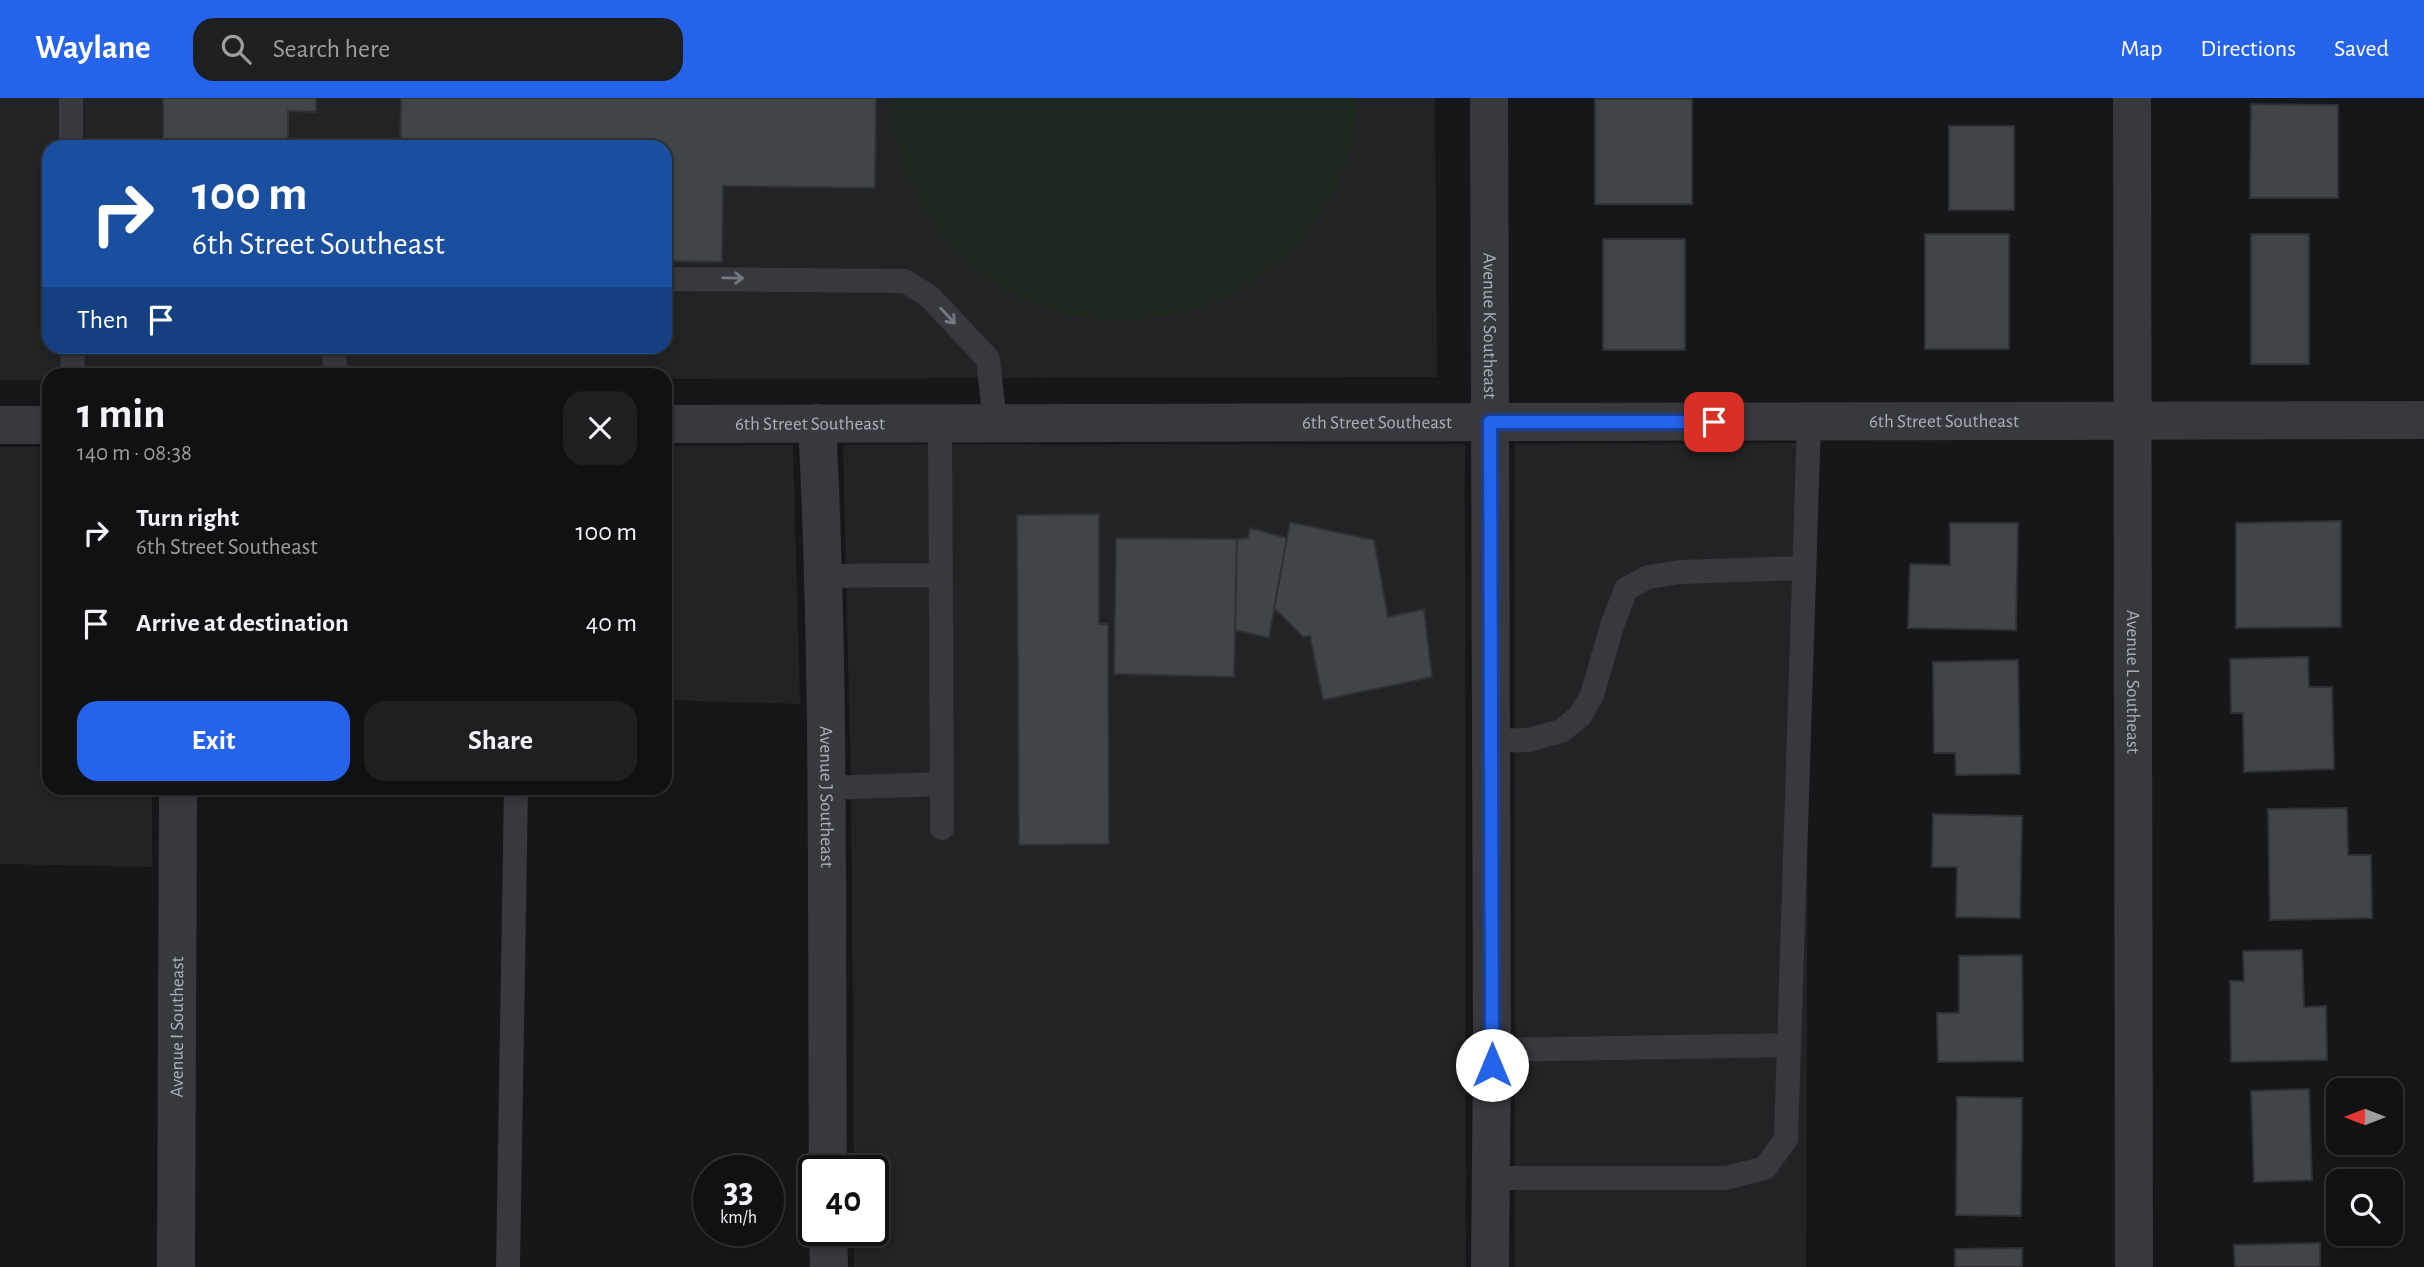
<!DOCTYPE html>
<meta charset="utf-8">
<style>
:root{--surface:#101112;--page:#1e1f20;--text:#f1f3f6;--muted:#9c9d9f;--line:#303132;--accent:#2563eb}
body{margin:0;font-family:"Alegreya Sans",sans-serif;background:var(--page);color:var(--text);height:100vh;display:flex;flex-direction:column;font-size:26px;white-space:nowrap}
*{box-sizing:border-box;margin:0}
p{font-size:23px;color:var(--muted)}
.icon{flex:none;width:38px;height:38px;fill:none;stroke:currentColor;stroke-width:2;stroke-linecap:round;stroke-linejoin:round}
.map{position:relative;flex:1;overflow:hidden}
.panel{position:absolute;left:42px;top:270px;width:630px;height:427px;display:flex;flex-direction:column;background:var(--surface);border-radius:21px;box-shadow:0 4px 10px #0003,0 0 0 2px var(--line)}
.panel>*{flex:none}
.banner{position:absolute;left:42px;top:42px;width:630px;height:214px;border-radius:21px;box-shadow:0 4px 10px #0003,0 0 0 2px var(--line);background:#1a4fa0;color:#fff;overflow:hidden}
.needle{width:46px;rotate:270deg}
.buttons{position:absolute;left:2326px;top:980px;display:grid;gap:14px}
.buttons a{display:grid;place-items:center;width:77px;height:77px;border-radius:14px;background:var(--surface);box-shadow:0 4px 10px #0003,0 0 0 2px var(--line);font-size:35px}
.speed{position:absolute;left:693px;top:1057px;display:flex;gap:14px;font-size:35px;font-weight:700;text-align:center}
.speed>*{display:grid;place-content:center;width:91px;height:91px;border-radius:50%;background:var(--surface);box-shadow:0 4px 10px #0003,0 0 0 2px var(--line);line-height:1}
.speed small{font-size:18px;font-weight:400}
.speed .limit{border:4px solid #111;border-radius:10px;background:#fff;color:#111}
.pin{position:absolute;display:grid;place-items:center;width:60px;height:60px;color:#fff;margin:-30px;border-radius:14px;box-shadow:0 4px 10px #0006}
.me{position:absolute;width:77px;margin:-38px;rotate:0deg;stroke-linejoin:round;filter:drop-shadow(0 0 5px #0008)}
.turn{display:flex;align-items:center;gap:24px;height:147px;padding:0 35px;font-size:32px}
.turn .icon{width:91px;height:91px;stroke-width:2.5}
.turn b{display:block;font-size:49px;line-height:60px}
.then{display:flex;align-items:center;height:66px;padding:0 35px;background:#0003;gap:14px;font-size:26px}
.round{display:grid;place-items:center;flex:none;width:74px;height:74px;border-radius:21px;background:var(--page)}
.overview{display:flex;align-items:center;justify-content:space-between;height:119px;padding:0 35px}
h1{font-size:42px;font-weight:700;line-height:52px}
.action{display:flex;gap:14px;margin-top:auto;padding:14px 35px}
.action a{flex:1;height:80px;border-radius:21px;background:var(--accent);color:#fff;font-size:28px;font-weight:700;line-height:80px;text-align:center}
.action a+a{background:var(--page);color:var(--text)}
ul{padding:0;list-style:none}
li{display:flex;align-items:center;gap:21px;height:91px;padding:0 35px}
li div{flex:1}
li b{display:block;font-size:26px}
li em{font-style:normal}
header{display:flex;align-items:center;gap:42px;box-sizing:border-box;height:98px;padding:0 35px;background:var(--accent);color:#fff}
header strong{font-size:33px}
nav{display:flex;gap:38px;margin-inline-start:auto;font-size:24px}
.search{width:490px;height:63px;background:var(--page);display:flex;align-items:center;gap:18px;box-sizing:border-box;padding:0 24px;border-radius:21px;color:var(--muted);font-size:26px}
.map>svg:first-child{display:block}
.built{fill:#222325;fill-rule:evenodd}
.green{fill:#1e271e}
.building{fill:#424548;stroke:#303134;stroke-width:2}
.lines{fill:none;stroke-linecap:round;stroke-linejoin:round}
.service{stroke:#37393e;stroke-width:24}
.minor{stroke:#37393e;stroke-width:38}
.tertiary{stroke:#37393e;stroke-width:38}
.oneway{stroke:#757a82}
.route-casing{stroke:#184099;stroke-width:18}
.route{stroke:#2563eb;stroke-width:12}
.labels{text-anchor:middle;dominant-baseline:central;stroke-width:5;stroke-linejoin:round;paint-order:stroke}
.street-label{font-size:19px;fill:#a8b0b9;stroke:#111213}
</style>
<header>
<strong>Waylane</strong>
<div class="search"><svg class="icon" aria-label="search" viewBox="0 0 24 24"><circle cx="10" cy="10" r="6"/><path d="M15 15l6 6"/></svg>Search here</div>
<nav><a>Map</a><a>Directions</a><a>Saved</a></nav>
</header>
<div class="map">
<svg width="2424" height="1169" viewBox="0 0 2424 1169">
<rect width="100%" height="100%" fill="#161718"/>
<path class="built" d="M0,0h1435l2,279 -772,2v-5h-616v6h-49zM49,49h616v199h-616z
M1809,345l-3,824h-291v-823z
M1465,346l1,823h-612v-37h19v-59h-19l-3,-383 -8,-343z
M793,347l7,259 -135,-4v-254z
M0,349h49v341h103v79l-152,-3z"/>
<path class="green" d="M891,0h466c0,43 -17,89 -42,124 -103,140 -318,130 -398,-27 -15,-30 -26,-64 -26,-97z"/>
<path class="building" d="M163,0h153v14l-28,-1v32l-125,-1z
M401,0h475l-1,90 -152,-2 -1,76 -57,-1v-114h-265z
M1595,1h97v105h-97z
M2251,6l87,1v93h-88z
M1949,28h65v84h-65z
M1925,136h84v115h-84z
M2251,136h58v130h-58z
M1603,141h82v111h-82z
M1099,416v110h9l1,220 -90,1 -2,-330z
M2341,423v106l-105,1v-105z
M1290,424l84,18 14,77 36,-8 8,68 -109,23 -13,-64 -7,1 -29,-29z
M1950,425h68l-2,107 -108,-2 2,-64 40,1z
M1250,430l37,10 -18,100 -34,-8 2,-91 11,-1z
M1116,440l121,1 -3,138 -120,-3z
M2308,559l1,30h23l2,82 -90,3 -1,-59h-12l-1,-54z
M2018,562l2,114 -64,1 -1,-22h-21l-1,-91z
M2347,710l1,47h23l1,63 -102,2 -2,-111z
M1933,716l89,2 -2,102 -64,-1 1,-50h-25z
M2302,852l2,57 22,-1 1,54 -96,2 -1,-81h14l-1,-30z
M2022,857l1,106 -85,1 -1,-49h22v-57z
M2309,991l3,91 -58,2 -3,-91z
M1957,999l65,1 -1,118 -65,-1z
M2320,1145v24h-85l-1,-22z
M2022,1150v19h-67v-18z"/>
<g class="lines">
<path class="service" d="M71,0v49
M665,181l240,2 25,16 58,62 7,64
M334,248l1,28
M72,276l1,-28
M940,325l2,405
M823,478l116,-1
M1490,643l39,-1 32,-9 19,-15 12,-21 20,-69 14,-37 22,-12 32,-5 124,-4
M827,690l115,-4
M1492,952l296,-5
M1490,1080h236l39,-10 21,-29 23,-718
M508,1169l8,-479"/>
<g class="minor">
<path id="s1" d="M1489,0l1,324"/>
<path id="s2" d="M2132,0l2,1169"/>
<path id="s3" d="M817,325c13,249 9,499 11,748"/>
<path d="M828,1132l1,37"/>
<path id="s4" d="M176,1169l2,-479"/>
</g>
<g class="tertiary">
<path d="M1490,324l2,628 -2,217"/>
<path id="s5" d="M665,326l1759,-4"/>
<path d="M0,327h49"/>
</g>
</g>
<defs><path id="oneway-shaft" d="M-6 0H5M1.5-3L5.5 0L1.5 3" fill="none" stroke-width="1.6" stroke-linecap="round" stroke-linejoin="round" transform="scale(1.75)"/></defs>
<g class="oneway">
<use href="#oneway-shaft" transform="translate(733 180) rotate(1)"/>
<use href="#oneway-shaft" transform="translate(948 218) rotate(47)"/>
</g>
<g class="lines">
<defs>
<path id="route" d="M1492,967l-2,-643h224"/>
</defs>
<use href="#route" class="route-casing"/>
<use href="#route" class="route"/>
</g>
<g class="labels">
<g class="street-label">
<text stroke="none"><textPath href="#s1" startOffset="228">Avenue K Southeast</textPath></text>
<text stroke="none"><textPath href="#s5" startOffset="1279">6th Street Southeast</textPath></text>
<text stroke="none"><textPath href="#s5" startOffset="712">6th Street Southeast</textPath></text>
<text stroke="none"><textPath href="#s5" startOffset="145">6th Street Southeast</textPath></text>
<text stroke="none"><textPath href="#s2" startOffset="584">Avenue L Southeast</textPath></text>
<text stroke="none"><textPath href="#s3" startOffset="374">Avenue J Southeast</textPath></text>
<text stroke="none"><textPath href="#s4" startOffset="240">Avenue I Southeast</textPath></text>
</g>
</g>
</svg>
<div class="buttons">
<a><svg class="needle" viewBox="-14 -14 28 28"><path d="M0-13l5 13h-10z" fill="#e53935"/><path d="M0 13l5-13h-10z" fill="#9c9d9f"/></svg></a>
<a><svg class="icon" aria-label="search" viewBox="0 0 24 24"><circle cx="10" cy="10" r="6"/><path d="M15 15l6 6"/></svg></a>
</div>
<div class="speed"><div>33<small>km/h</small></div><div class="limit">40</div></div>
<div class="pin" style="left:1714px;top:324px;background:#d93025"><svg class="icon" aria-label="arrive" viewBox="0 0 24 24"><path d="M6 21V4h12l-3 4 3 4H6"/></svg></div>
<svg class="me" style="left:1492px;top:967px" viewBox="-20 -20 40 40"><circle r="19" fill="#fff"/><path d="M0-13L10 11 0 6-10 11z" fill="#2563eb"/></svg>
<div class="banner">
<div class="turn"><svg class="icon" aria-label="right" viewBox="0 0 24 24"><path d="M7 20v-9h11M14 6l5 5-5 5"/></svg><div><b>100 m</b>6th Street Southeast</div></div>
<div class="then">Then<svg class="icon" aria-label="arrive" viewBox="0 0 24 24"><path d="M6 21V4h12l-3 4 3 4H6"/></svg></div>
</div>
<section class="panel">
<div class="overview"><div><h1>1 min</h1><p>140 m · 08:38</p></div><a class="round"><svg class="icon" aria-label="close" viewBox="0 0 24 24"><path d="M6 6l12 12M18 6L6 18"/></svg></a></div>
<ul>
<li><svg class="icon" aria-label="right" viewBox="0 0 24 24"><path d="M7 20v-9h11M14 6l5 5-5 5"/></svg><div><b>Turn right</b><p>6th Street Southeast</p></div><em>100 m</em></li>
<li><svg class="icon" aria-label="arrive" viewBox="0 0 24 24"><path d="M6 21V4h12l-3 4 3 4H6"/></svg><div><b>Arrive at destination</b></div><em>40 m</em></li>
</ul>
<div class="action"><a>Exit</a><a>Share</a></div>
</section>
</div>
